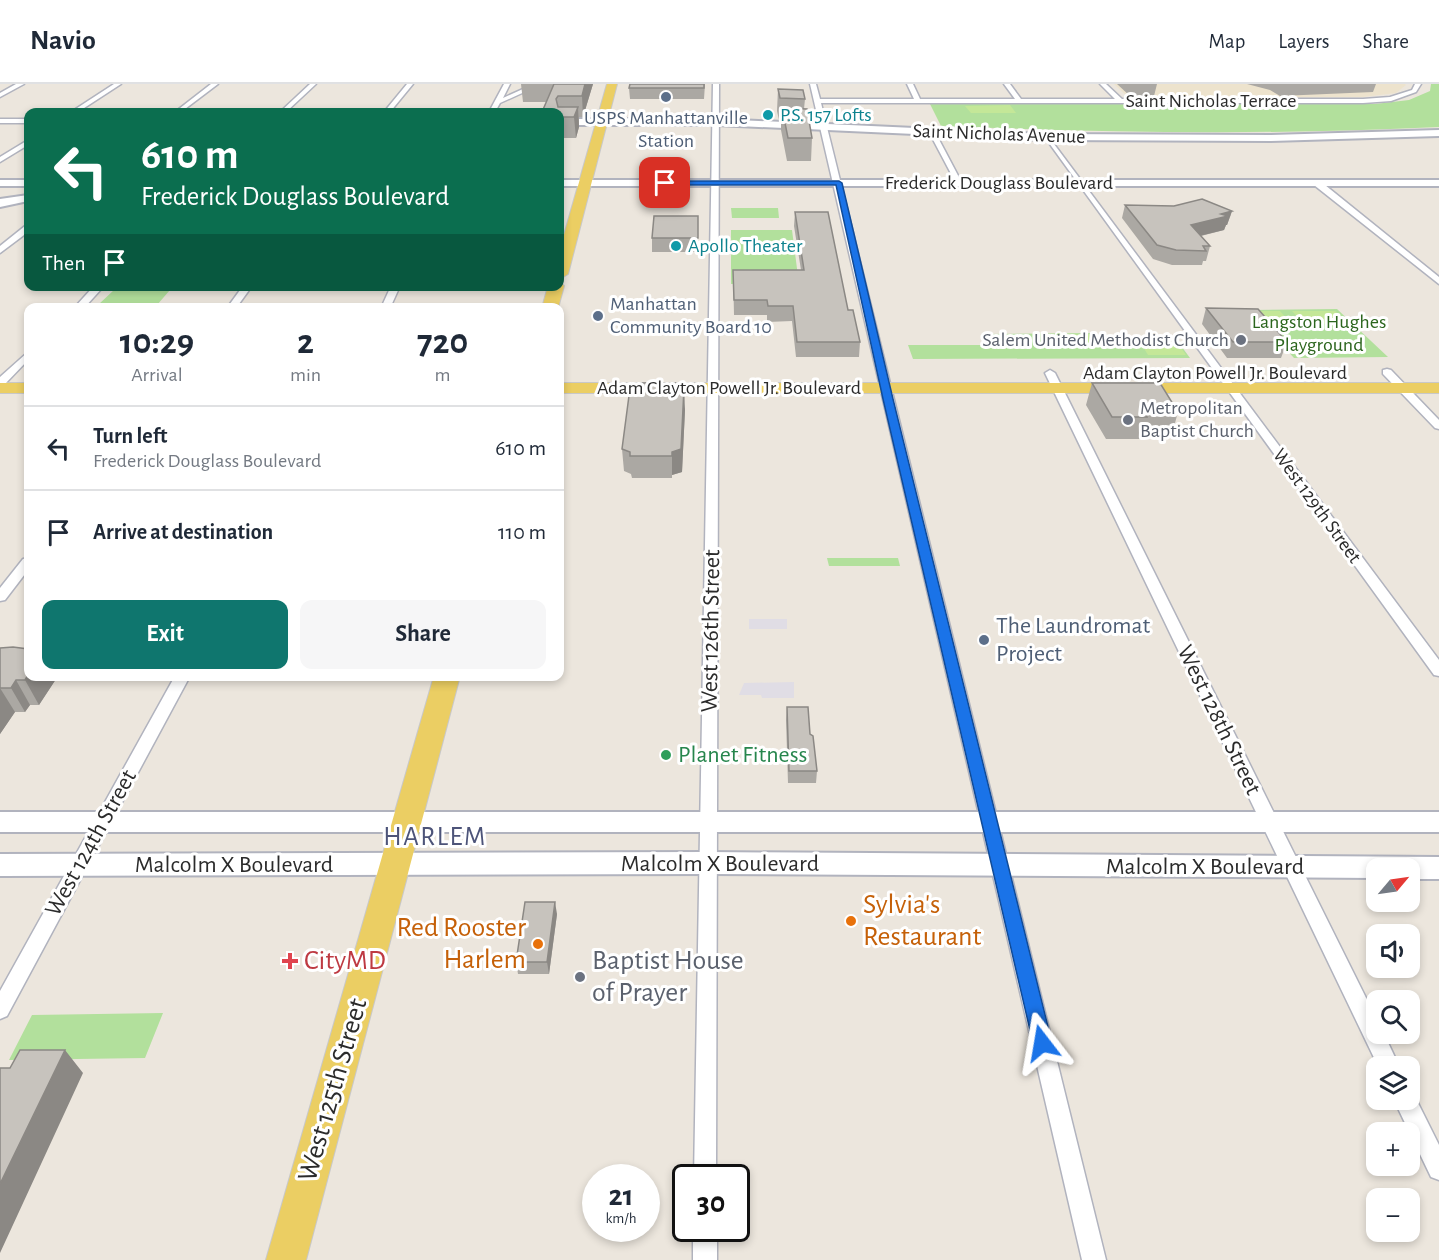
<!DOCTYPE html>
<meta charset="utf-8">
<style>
:root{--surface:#fff;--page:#f6f6f7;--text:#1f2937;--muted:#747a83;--line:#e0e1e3;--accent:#0f766e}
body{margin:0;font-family:"Alegreya Sans",sans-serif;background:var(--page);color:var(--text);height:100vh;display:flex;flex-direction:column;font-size:22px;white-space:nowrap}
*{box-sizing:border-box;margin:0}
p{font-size:20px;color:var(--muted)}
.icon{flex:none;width:33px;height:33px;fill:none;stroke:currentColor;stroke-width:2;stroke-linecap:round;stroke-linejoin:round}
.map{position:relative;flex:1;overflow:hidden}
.details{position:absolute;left:24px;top:219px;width:540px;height:378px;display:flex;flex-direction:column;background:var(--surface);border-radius:12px;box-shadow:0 3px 9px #0003}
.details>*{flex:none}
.hud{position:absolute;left:24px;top:24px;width:540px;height:183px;border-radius:12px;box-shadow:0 3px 9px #0003;background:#0b6e4f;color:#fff;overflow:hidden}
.needle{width:39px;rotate:61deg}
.fabs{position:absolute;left:1366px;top:774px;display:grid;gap:12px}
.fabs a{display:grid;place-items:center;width:54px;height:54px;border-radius:12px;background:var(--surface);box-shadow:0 3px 9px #0003;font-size:30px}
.speed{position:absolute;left:582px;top:1080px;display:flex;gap:12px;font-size:30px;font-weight:700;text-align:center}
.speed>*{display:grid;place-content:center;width:78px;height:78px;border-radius:50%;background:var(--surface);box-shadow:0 3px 9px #0003;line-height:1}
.speed small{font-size:15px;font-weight:400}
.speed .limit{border:3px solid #111;border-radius:9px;background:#fff;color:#111}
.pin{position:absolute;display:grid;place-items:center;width:51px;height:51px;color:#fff;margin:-26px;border-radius:12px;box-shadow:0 3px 9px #0006}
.me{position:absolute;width:66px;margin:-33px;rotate:346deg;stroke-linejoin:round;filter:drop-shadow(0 0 4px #0008)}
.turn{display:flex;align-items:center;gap:21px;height:126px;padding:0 18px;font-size:27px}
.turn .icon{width:78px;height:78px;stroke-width:2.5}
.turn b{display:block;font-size:42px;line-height:51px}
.then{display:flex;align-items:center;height:57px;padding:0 18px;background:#0003;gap:12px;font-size:22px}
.eta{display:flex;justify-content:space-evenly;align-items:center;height:102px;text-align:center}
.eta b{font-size:36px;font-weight:700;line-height:42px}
.cta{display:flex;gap:12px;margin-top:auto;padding:12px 18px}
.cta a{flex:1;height:69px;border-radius:12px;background:var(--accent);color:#fff;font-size:24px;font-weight:700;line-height:69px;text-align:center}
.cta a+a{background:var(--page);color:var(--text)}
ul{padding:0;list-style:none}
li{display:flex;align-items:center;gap:18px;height:84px;padding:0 18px;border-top:2px solid var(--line)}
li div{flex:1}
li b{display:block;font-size:22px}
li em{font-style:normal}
header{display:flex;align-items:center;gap:36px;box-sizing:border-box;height:84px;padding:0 30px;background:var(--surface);border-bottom:2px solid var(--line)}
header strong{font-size:28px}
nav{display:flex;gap:33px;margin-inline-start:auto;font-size:21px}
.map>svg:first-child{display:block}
.industrial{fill:#e0dde5}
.education{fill:#ede3cd}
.green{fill:#b2e09c}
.pitch{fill:#c4e798}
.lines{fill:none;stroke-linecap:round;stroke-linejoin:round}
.minor-casing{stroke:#b1b3be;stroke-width:3}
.secondary-casing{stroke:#b1b3be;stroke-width:4}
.primary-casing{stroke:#c8c8c8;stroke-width:2}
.minor{fill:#fff;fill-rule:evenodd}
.secondary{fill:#fff;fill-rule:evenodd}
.primary{fill:#ebce63;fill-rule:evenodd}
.wall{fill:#aba8a3}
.shaded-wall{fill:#8b8884}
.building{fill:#c7c3bd;stroke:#8b8884;stroke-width:1.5}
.route{fill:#1a73e8;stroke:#114b97;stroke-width:1.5}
.service-dot{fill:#5c6f8a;stroke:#fff;stroke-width:2}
.culture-dot{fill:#0f9aa8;stroke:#fff;stroke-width:2}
.worship-dot{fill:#6b7280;stroke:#fff;stroke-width:2}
.leisure-dot{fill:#2e9e5b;stroke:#fff;stroke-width:2}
.food-dot{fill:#e8710a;stroke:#fff;stroke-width:2}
.health-dot{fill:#e0444e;stroke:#fff;stroke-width:2}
.labels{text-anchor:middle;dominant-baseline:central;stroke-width:6;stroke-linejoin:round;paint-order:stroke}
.far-street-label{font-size:20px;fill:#2b2b2b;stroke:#fff}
.far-culture-label{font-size:20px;fill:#0d838f;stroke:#fff;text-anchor:start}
.far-service-label{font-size:20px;fill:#4e5e75;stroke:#fff}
.far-park-label{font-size:20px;fill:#2b651d;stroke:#fff}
.far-worship-label{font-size:20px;fill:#5b616d;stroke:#fff;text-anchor:end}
.service-label{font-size:24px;fill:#4e5e75;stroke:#fff;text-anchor:start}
.street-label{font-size:24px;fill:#2b2b2b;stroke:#fff}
.leisure-label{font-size:24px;fill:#27864d;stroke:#fff;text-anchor:start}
.quarter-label{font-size:27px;letter-spacing:1.5px;fill:#4d5479;stroke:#fff}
.near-food-label{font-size:28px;fill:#c56008;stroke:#fff;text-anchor:start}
.near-health-label{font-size:28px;fill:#be3a42;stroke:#fff;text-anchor:start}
.near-worship-label{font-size:28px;fill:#5b616d;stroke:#fff;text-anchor:start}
.near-street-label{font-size:28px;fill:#2b2b2b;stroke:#fff}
</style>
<header>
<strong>Navio</strong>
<nav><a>Map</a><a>Layers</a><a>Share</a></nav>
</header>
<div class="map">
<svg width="1439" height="1176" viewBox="0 0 1439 1176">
<rect width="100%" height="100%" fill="#ece6dd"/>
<path class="industrial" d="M749,535h38v10h-38z
M794,598v16h-32l-1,-3h-22l5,-12z"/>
<path class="education" d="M1114,0h291l1,1 -10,8 -33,4 -234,1z"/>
<path class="green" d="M1431,0h8v43c-165,8 -332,6 -498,-1l-11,-22h445l34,-4 21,-9z
M731,124h47l1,10h-47z
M731,146h61l7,54h-68z
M114,206h56l-13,15 -58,-1z
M1337,225l51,48 -94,1 -44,-48z
M1095,249l6,10h78l11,15 -277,1 -5,-14h77l-4,-11z
M827,474h71l2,8h-71z
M163,929l-18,45 -136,2 23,-45z"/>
<path class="pitch" d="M1010,21l6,8h-45l-6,-7z
M1253,227h27l15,17h-27z
M1292,227h43l13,12 -44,1z
M1093,250l6,10h-40l-6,-9z
M1142,261h37l7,10h-38z"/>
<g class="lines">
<defs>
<path id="minor" d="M16,0h8l-24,13v-4z
M114,0h7l-43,28h-7z
M211,0h7l-37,28h-6z
M310,0h6l-30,28h-6z
M407,0h6l-23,28h-6z
M504,0h6l-7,14 31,-14h8l-42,19 -5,9h-6z
M713,0h6l-3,1094h-22z
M810,0h6l4,15h94l-7,-15h6l7,15h95l-11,-15h6l11,15h94l-15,-15h6l16,15h241l27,-2 22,-7 3,-6h6l-5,8 -25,9 -28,2h-542l285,1157h-24z
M0,35h28v4h-28z
M932,46l3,2 28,53 -7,-2 -27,-51z
M1044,52h4l391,524v16l-5,-1z
M28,56v5l-28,17v-5z
M1314,97h6l119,96v7l-125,-99z
M25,142h3v6l-28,21v-7z
M94,202h10l-20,22h-10z
M243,202h9l-16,22h-9z
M391,202h9l-10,22h-9z
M28,268v8l-24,25 -4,1v-9z
M1387,285l4,1 48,50v9l-4,-1 -52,-54v-4z
M1050,286l5,3 322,647v14h7l15,32h-21l-333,-693z
M28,474v12l-23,30 -5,1v-13l23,-29z
M175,592h15l-183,340 -7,3v-28z
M1410,1008l3,1 26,52v35l-8,-3 -37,-77h16z
M693,1144h24v32h-24z"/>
<path id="secondary" d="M560,35h156l330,15 225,1 168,-5v6l-168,5 -225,-1 -330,-15h-156z
M0,96h28v6h-28z
M560,96h879v6h-879z
M28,111v6l-28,6v-8z
M0,728h1439v20h-1439z
M709,768l730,5v22h-29v-11h-33v10l-668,-4 -709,2v-22z"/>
<path id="primary" d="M607,0h10l-49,190 -8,5v-30z
M560,198l4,4 -6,22h-16l6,-22h12z
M0,299h28v10h-28z
M560,299h879v10h-879z
M434,592h26l-154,584h-40z"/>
</defs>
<use href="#minor" class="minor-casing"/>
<use href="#secondary" class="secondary-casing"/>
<use href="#primary" class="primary-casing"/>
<use href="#minor" class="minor"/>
<use href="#secondary" class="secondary"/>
<use href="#primary" class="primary"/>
</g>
<path class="wall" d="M521,0h72l-10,33h-4v10l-3,11h-16v-26l-13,-10h-24z
M705,0l-1,15h-74l-1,-11z
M1117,0h40l-3,12h-24z
M1247,0h129l-3,8 -93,4 -10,-6z
M778,5l27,10 -1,10 8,29 -1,23h-24l-6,-31v-10h-2l-2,-9z
M1125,121l107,6 -5,14h-1l-2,5 -23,6 9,10 -4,15h-3l-1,4h-30l-19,-6 -31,-41z
M795,128l53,98 12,32 -1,15h-63l-4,-36 -25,1v-7h-33l-1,-45h68l-7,-44z
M698,132v36h-46v-14z
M1206,224l81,34 -6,16h-54l-25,-34z
M1092,299l86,29 -6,22h-30l-1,5h-35l-20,-34z
M677,302l8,24 -3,62 -10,3v3h-40l-1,-4 -7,-3 -2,-22z
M0,564l28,28h30l-19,29h-9l-5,7h-10l-15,22z
M787,623l30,64 -1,12h-28l-2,-63z
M557,830l-8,60h-31l-2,-12z"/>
<path class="shaded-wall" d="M585,0h8l-10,33 -1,-21z
M578,23l1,20 -3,11 -2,-21z
M1232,127l-5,14h-1l-2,5 -37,9 4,-14 30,-11z
M684,304l1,22 -3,62 -10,3v3v-26z
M28,591v1h30l-19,29 -14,-25z
M16,596l14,25 -5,7 -14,-24z
M0,604l15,24 -15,22z
M555,818l2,12 -8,60 -2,-12z
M65,966l18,23 -83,180v-69z"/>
<path class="building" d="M554,0h31l-3,12h-24l-2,3 2,8h20l-4,10h-14v-5h-18z
M630,0h74v4h-75z
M778,5l25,1 2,9 -25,-1z
M782,24l25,1 5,29h-24z
M1202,115l30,12 -11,3 7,2 -37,9 19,21h-7l3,5 -30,-1 -19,-5 -32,-40 49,1z
M795,128h33l20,98h5l7,32h-63l-4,-36h-25l-1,-6h-33l-1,-30h71z
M654,132h44v22h-46z
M1206,224l52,1 29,33h-54z
M639,299h38v3l7,2 -3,61 -9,3v4h-42v-4l-8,-3 8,-61 8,-2z
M1092,299h68l18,29h-33l2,5h-35z
M13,563l15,2v26l-3,5h-9l-5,8h-11v-40z
M787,623h21l2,27 3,2 4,35h-28z
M525,818h30l-8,60h-31z
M20,966h45l-65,134v-116h10z"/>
<path class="route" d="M839,97l3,2 51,216 159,644 -3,7 -7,2 -6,-2 -3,-7 -150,-644 -47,-214h-171l-3,-2 3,-2z"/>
<g class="service-dot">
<circle cx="666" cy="13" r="6"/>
<circle cx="598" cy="232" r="6"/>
<circle cx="984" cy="556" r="6"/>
</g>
<g class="culture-dot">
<circle cx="768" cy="31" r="6"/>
<circle cx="676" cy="162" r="6"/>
</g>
<g class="worship-dot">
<circle cx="1241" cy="256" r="6"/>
<circle cx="1128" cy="336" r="6"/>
<circle cx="580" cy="893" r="6"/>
</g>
<circle class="leisure-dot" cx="666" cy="671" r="6"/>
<g class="food-dot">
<circle cx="851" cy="837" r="6"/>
<circle cx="538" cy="860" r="6"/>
</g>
<path class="health-dot" d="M287 868h6v6h6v6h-6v6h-6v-6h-6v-6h6z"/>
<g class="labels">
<g class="far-street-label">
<text x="1211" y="17">Saint Nicholas Terrace</text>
<text transform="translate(999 50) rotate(2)">Saint Nicholas Avenue</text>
<text x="999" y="99">Frederick Douglass Boulevard</text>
<text x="1215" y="289">Adam Clayton Powell Jr. Boulevard</text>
<text x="729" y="304">Adam Clayton Powell Jr. Boulevard</text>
<text transform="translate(1317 422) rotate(54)">West 129th Street</text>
</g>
<g class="far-culture-label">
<text x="780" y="31">P.S. 157 Lofts</text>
<text x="688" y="162">Apollo Theater</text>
</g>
<g class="far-service-label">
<text x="666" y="34">USPS Manhattanville<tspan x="666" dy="23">Station</tspan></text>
<text x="610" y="220" text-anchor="start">Manhattan<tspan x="610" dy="23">Community Board 10</tspan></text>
</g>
<g class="far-park-label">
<text x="1319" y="238">Langston Hughes<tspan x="1319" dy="23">Playground</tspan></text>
</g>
<g class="far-worship-label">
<text x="1229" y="256">Salem United Methodist Church</text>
<text x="1140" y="324" text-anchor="start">Metropolitan<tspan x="1140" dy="23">Baptist Church</tspan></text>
</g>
<g class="service-label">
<text x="996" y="542">The Laundromat<tspan x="996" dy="28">Project</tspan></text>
</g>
<g class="street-label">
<text transform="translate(711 547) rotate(-89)">West 126th Street</text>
<text transform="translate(1219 636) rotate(64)">West 128th Street</text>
<text transform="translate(91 759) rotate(-61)">West 124th Street</text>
<text x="720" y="780">Malcolm X Boulevard</text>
<text x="234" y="781">Malcolm X Boulevard</text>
<text x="1205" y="783">Malcolm X Boulevard</text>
</g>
<g class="leisure-label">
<text x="678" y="671">Planet Fitness</text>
</g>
<g class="quarter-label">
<text x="435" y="752">HARLEM</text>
</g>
<g class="near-food-label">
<text x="863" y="821">Sylvia's<tspan x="863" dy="32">Restaurant</tspan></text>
<text x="526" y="844" text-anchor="end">Red Rooster<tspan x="526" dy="32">Harlem</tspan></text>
</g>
<g class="near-health-label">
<text x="304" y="877">CityMD</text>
</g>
<g class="near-worship-label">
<text x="592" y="877">Baptist House<tspan x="592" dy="32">of Prayer</tspan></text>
</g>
<g class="near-street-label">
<text transform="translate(333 1006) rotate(-74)">West 125th Street</text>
</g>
</g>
</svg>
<div class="fabs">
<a><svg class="needle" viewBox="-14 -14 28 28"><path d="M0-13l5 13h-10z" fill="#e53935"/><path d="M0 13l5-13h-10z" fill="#747a83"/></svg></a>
<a><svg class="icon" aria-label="sound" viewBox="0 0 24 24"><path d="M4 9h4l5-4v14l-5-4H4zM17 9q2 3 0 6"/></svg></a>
<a><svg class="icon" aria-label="search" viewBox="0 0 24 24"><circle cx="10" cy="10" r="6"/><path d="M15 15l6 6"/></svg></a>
<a><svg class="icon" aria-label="layers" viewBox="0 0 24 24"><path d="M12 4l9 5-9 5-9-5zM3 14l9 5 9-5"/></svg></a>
<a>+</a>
<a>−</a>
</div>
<div class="speed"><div>21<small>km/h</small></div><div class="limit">30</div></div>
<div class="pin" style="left:665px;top:99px;background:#d93025"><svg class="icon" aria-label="arrive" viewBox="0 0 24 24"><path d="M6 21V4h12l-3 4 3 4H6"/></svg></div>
<svg class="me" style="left:1042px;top:959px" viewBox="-20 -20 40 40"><path d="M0-17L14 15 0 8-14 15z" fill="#1a73e8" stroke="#fff" stroke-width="4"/></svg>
<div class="hud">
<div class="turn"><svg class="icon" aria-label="left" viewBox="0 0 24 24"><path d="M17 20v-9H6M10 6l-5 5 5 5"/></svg><div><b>610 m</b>Frederick Douglass Boulevard</div></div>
<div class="then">Then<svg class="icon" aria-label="arrive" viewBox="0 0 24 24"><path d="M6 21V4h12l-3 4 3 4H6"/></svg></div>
</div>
<section class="details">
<div class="eta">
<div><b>10:29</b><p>Arrival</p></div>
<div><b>2</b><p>min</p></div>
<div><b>720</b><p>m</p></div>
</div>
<ul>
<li><svg class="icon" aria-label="left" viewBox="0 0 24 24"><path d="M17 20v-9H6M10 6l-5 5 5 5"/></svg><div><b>Turn left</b><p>Frederick Douglass Boulevard</p></div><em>610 m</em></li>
<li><svg class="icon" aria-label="arrive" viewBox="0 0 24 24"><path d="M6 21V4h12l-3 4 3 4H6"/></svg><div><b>Arrive at destination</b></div><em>110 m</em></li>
</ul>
<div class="cta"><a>Exit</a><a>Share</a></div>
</section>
</div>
